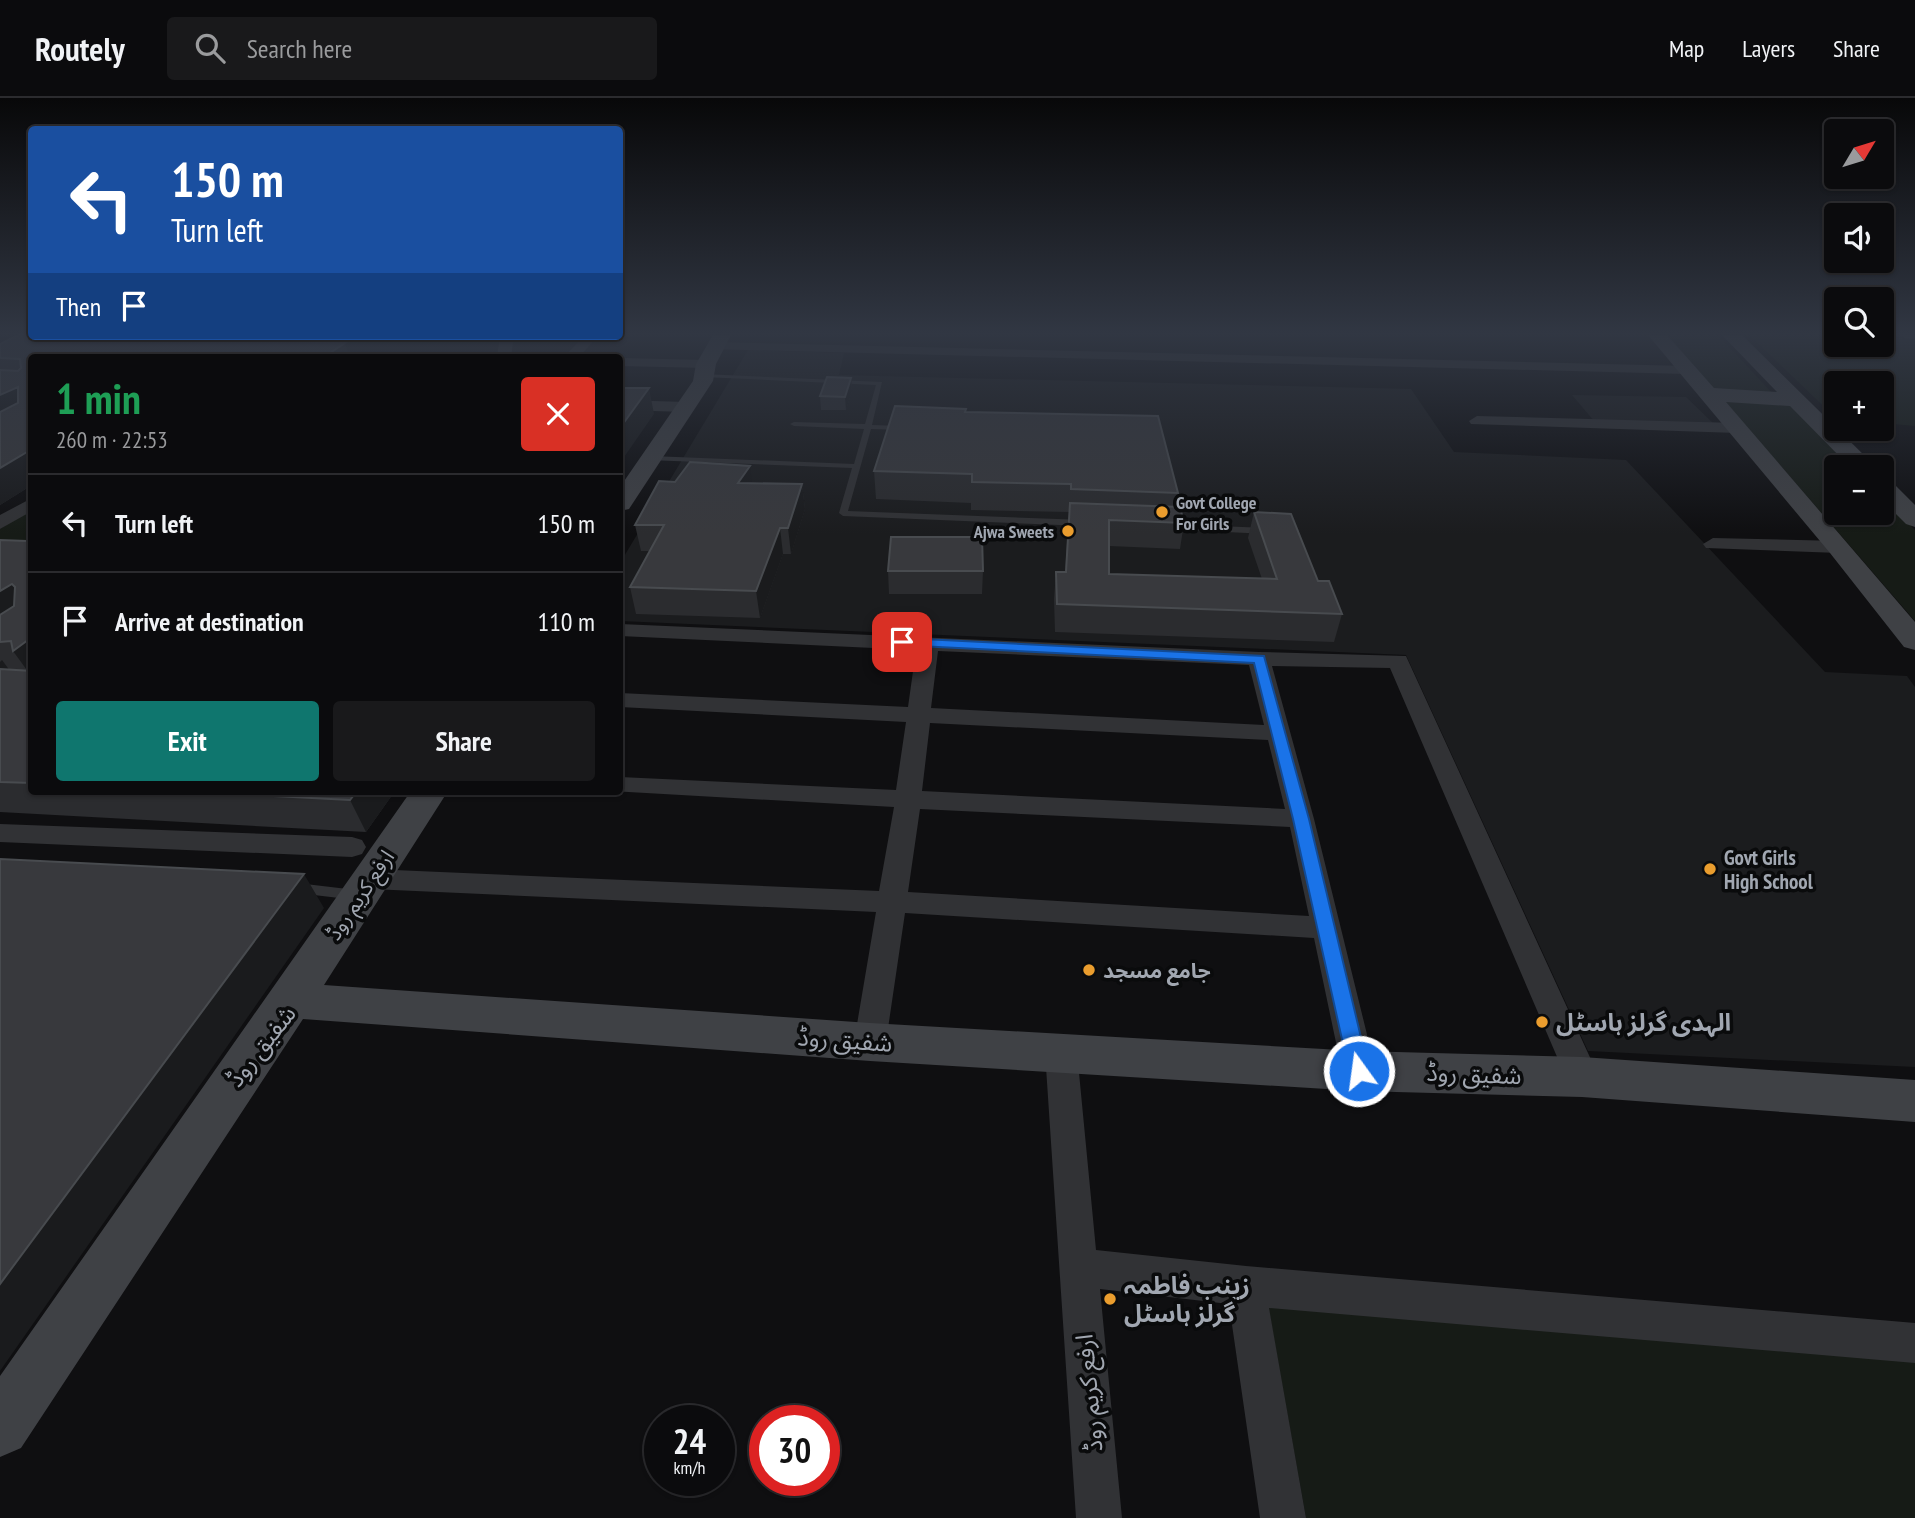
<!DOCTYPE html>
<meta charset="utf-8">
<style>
:root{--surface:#0b0b0d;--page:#19191b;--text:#f1f3f6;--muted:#9a9b9d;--line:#2b2b2e;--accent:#0f766e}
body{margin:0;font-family:"PT Sans Narrow","Noto Sans Arabic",sans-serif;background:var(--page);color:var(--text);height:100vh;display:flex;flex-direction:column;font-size:26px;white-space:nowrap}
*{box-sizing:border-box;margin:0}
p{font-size:23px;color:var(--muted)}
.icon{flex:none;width:38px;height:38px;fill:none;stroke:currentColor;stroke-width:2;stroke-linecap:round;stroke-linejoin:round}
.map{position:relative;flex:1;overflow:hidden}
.sheet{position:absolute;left:28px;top:256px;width:595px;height:441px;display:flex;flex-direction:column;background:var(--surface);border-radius:7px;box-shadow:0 2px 5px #0004,0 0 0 2px var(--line)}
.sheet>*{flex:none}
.banner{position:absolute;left:28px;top:28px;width:595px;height:214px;border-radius:7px;box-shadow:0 2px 5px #0004,0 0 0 2px var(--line);background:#1a4fa0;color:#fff;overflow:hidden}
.needle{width:46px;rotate:52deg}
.tools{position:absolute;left:1824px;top:21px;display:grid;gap:14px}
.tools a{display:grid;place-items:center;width:70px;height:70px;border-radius:7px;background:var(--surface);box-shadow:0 2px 5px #0004,0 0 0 2px var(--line);font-size:35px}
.speed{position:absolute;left:644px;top:1307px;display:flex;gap:14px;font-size:35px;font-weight:700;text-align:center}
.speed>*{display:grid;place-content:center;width:91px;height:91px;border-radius:50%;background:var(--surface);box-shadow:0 2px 5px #0004,0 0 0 2px var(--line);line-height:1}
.speed small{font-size:18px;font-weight:400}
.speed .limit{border:10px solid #d22;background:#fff;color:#111}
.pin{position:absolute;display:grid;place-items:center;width:60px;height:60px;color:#fff;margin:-30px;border-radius:14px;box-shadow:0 4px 10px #0006}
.me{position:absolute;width:77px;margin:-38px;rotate:346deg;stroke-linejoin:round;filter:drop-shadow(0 0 5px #0008)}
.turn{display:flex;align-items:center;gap:24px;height:147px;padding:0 28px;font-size:32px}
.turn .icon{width:91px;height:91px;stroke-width:2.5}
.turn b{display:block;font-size:49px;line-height:60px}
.then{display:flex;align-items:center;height:66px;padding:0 28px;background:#0003;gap:14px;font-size:26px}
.round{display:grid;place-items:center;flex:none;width:74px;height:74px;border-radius:7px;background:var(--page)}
.headline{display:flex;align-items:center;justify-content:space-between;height:119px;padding:0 28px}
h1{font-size:42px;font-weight:700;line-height:52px;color:#1e9e55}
.button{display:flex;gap:14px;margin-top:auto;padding:14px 28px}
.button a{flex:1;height:80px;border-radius:7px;background:var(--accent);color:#fff;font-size:28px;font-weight:700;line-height:80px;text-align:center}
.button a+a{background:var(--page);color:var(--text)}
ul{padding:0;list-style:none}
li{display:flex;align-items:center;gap:21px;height:98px;padding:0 28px;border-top:2px solid var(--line)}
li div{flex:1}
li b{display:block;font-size:26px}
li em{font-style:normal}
header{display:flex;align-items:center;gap:42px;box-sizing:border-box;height:98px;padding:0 35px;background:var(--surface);border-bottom:2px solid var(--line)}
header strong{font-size:33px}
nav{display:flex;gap:38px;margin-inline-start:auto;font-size:24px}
.search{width:490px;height:63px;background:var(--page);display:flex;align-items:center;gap:18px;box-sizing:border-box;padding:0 24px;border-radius:7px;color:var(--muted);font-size:26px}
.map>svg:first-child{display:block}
.built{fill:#1b1c1e}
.green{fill:#161b16}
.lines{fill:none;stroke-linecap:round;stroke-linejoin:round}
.lane{fill:#313235;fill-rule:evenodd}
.street{fill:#313235;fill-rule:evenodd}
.secondary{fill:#3f4145;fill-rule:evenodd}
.wall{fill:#2b2c2f}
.shaded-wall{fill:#1a1b1d}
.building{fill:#38393d;stroke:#484b4f;stroke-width:2}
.route{fill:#1a73e8;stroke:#114b97;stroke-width:2}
.poi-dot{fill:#ea9d2e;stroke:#0a0b0c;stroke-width:2.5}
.labels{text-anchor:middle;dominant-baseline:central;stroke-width:7;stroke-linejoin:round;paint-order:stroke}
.far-poi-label{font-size:18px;font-weight:bold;fill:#a1a7b1;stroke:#0a0b0c;text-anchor:start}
.poi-label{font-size:21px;font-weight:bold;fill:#a1a7b1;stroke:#0a0b0c;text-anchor:start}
.street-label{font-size:21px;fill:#a1a7b1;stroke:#0a0b0c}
.near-poi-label{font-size:24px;font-weight:bold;fill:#a1a7b1;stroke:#0a0b0c;text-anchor:start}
.near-street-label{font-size:24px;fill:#a1a7b1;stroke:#0a0b0c}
</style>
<header>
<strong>Routely</strong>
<div class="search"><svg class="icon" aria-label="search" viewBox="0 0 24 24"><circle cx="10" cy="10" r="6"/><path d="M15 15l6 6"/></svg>Search here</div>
<nav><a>Map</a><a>Layers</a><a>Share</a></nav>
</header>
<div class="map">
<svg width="1915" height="1420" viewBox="0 0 1915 1420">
<rect width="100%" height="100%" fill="#0f0f11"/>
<path class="built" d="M748,252l96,3 -5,22 572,14 43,63 172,8 199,212 82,4 8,11v380l-327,-16 -182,-396 -786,-34v-58z
M1572,297l114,2 28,27 -120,-3z"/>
<path class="green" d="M1663,237h55l56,60 -64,-4z
M1749,237h87v10h45v-8l34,2v87l-34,-3v-40h-45v35z
M1715,299l73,4 65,66h-17v46h45v-17l34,34v91l-135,-156z
M31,411v41l-31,-1v-20z
M1267,1202l648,59v159h-609z"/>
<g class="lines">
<path class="lane" d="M702,276l180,8 -10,43 30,1 4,2 -4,2 -31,-1 -23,82 237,9 4,3 -4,3 -242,-10 -4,-3 13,-45 -204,-8v-4h3l203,8 10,-35 -70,-3 -4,-2 4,-2 71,2 11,-39 -172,-8 -2,-1z
M1169,426l98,4 4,3 -4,3 -101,-5v-4z
M297,785l59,7 5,2 2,3 -2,3 -5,2 -59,-7 -5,-2 -2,-3 2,-3z"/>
<path class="street" d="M1902,237h13v4l-11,-1z
M500,238h14l-3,21h-14z
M584,238h14l-19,21h-15z
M714,244l972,24 7,4 -7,4 -977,-25 -2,-3z
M313,253l84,2 7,4h-97l1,-5z
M620,260l86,2 7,4 -7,4 -86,-2z
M620,302l66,2 8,5 -8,5 -66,-2z
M1477,318l260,7 8,5 -8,5 -266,-9 -2,-3z
M32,400v13l-32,18v-14z
M1713,440l126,3 10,6 -10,6 -133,-5 -3,-4z
M620,526l639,28 147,4 193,421 -5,10 -12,4 -12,-4 -180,-419 -118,-2 42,153 62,252 -5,10 -12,4 -12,-4 -5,-10 -28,-133 -409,-25 -19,129 -4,10 -12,4 -12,-4 -4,-10 22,-130 -505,-23 -10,-3 -4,-7 4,-7 10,-3 508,22 15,-84 -283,-16h9v-14l276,13 10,-68 -286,-15v-14l288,14 8,-57 -296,-14zM938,553l311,14 15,60 -333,-17zM930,625l338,17 17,69 -363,-18zM920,711l370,18 19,89 -401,-24z
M0,726l352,13 10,3 4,7 -4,7 -10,3 -352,-15z
M1061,940l12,4 4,10 19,198 150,16 669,57v40l-646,-55 37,210h-46l-31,-214 -129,-15 22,229h-46l-31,-466 4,-10z"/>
<path class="secondary" d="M713,237h18l-15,29 -3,17 -84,128 -9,2v-24l73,-106 3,-17z
M1648,237h19l47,53 63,4 -55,-57h20l129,127 4,5h-25l-60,-61 -64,-4 189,220v28l-11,-3 -74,-94z
M1881,380l9,2 25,25v22l-9,-3 -25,-25z
M411,693h37l-124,194 546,38 489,28 223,6 333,23v42l-333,-25 -223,-6 -489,-30 -567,-42 -282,429 -21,9v-81z"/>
</g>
<path class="wall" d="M0,246l32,13v128l-32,20z
M851,280l1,13 -6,19h-25l-1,-14z
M966,314l212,81 -2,14 8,16 -4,26 -71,-3v28l153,5 -14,-41 6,-26 64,69 24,33 -8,28 -279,-10 -1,-33 2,-27h9l4,-60 -98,-2v-7l-95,-4 -2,-28z
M752,385l50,1 3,25 -14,45h-8l-23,64 -124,-4 -6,-27 20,-36h-9l-6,-26z
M32,440v253h363l-29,41 -366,-20v-272l27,1z
M888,473h95l-1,23h-93z"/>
<path class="shaded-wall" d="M345,245l5,14h-26z
M851,280l1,13 -6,19 -1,-13z
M18,289l14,23 -32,17v-32z
M649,290l5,26 -34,49v-35z
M32,351v36l-32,20v-37z
M750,368l3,25 -15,-8z
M802,386l3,25 -14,45 -3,-26z
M780,430l3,26 -23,64 -4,-27z
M12,486l19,29 -31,20v-42z
M32,539v40l-19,-26z
M2,562l22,30 -24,-9v-19z
M357,693h38l-29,41 -16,-32z
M304,776l20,34 -324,463v-87z"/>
<path class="building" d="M18,237l143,1 184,7 -21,14h-292v92l-32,19v-56l18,-9v-16l-18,8v-25l18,1 3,-3 -1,-9 -20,-1v-14z
M827,279l24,1 -6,19 -25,-1z
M620,290h29l-29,40z
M895,308l71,3 -1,3 193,4 20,77 -107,-4v-5l-99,-2v-8l-98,-3z
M690,364l60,4 -12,17 64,1 -14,44h-8l-24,63 -126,-4 34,-62h-29l24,-44 16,1z
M1070,405l110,4 4,16 -75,-3v54l168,5 -23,-67 37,2 27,67h11l13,33 -285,-10 -1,-32h10z
M891,439h91l1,34h-95z
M32,440v99l-19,14 -2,-10 -11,1v-27l14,-9 1,-19 -3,-3 -12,7v-51l27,1z
M0,571l32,2v112l-32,-1z
M177,693h180l-7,9z
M0,761l304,15 -304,410z"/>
<linearGradient id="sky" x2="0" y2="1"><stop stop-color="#080809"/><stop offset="0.54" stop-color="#313743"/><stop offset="1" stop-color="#313743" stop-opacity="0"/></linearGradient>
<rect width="1915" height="436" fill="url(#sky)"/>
<path class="route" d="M902,540l362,18 45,163 60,252 -3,6 -7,3 -7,-3 -3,-6 -56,-252 -39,-156 -356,-18 -2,-3z"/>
<g class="poi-dot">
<circle cx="1162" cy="414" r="7"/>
<circle cx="1068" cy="433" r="7"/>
<circle cx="1710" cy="771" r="7"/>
<circle cx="1089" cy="872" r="7"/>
<circle cx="1542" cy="924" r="7"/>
<circle cx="1110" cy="1201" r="7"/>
</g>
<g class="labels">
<g class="far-poi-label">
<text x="1176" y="404">Govt College<tspan x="1176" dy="21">For Girls</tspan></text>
<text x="1054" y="433" text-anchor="end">Ajwa Sweets</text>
</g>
<g class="poi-label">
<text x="1724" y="759">Govt Girls<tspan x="1724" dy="24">High School</tspan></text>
<text x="1103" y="872">جامع مسجد</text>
</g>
<g class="street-label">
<text transform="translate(360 797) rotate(-56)">ارفع کریم روڈ</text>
</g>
<g class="near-poi-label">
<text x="1556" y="924">الہدی گرلز ہاسٹل</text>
<text x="1124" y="1187">زینب فاطمہ<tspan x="1124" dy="28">گرلز ہاسٹل</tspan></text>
</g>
<g class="near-street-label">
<text transform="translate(845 942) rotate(4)">شفیق روڈ</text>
<text transform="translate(261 948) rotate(-52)">شفیق روڈ</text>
<text transform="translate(1474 976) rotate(2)">شفیق روڈ</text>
<text transform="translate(1089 1295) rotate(-95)">ارفع کریم روڈ</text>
</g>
</g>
</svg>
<div class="tools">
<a><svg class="needle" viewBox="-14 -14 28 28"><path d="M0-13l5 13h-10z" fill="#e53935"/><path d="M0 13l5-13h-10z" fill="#9a9b9d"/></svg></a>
<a><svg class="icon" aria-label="sound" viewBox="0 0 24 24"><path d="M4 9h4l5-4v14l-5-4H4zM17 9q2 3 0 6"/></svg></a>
<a><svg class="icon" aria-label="search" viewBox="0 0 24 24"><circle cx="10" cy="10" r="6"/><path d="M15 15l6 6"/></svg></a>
<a>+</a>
<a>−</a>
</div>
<div class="speed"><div>24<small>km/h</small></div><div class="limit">30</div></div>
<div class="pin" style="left:902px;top:544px;background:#d93025"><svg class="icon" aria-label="arrive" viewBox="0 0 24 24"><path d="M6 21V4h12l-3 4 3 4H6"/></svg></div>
<svg class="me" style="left:1359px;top:973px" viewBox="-20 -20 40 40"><circle r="17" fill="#1a73e8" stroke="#fff" stroke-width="3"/><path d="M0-11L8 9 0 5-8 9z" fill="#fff"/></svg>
<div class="banner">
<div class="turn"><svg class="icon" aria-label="left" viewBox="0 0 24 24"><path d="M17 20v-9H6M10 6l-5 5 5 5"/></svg><div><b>150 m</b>Turn left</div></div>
<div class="then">Then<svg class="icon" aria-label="arrive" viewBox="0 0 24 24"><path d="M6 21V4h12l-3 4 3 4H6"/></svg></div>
</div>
<section class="sheet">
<div class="headline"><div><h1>1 min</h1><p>260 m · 22:53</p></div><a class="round" style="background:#d93025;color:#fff"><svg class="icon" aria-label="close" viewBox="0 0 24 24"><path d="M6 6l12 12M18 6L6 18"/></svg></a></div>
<ul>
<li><svg class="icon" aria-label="left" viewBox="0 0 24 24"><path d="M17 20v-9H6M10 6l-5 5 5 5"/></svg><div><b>Turn left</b></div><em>150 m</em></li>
<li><svg class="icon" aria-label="arrive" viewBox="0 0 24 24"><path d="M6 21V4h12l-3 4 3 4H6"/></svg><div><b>Arrive at destination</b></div><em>110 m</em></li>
</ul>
<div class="button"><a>Exit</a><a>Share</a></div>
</section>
</div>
